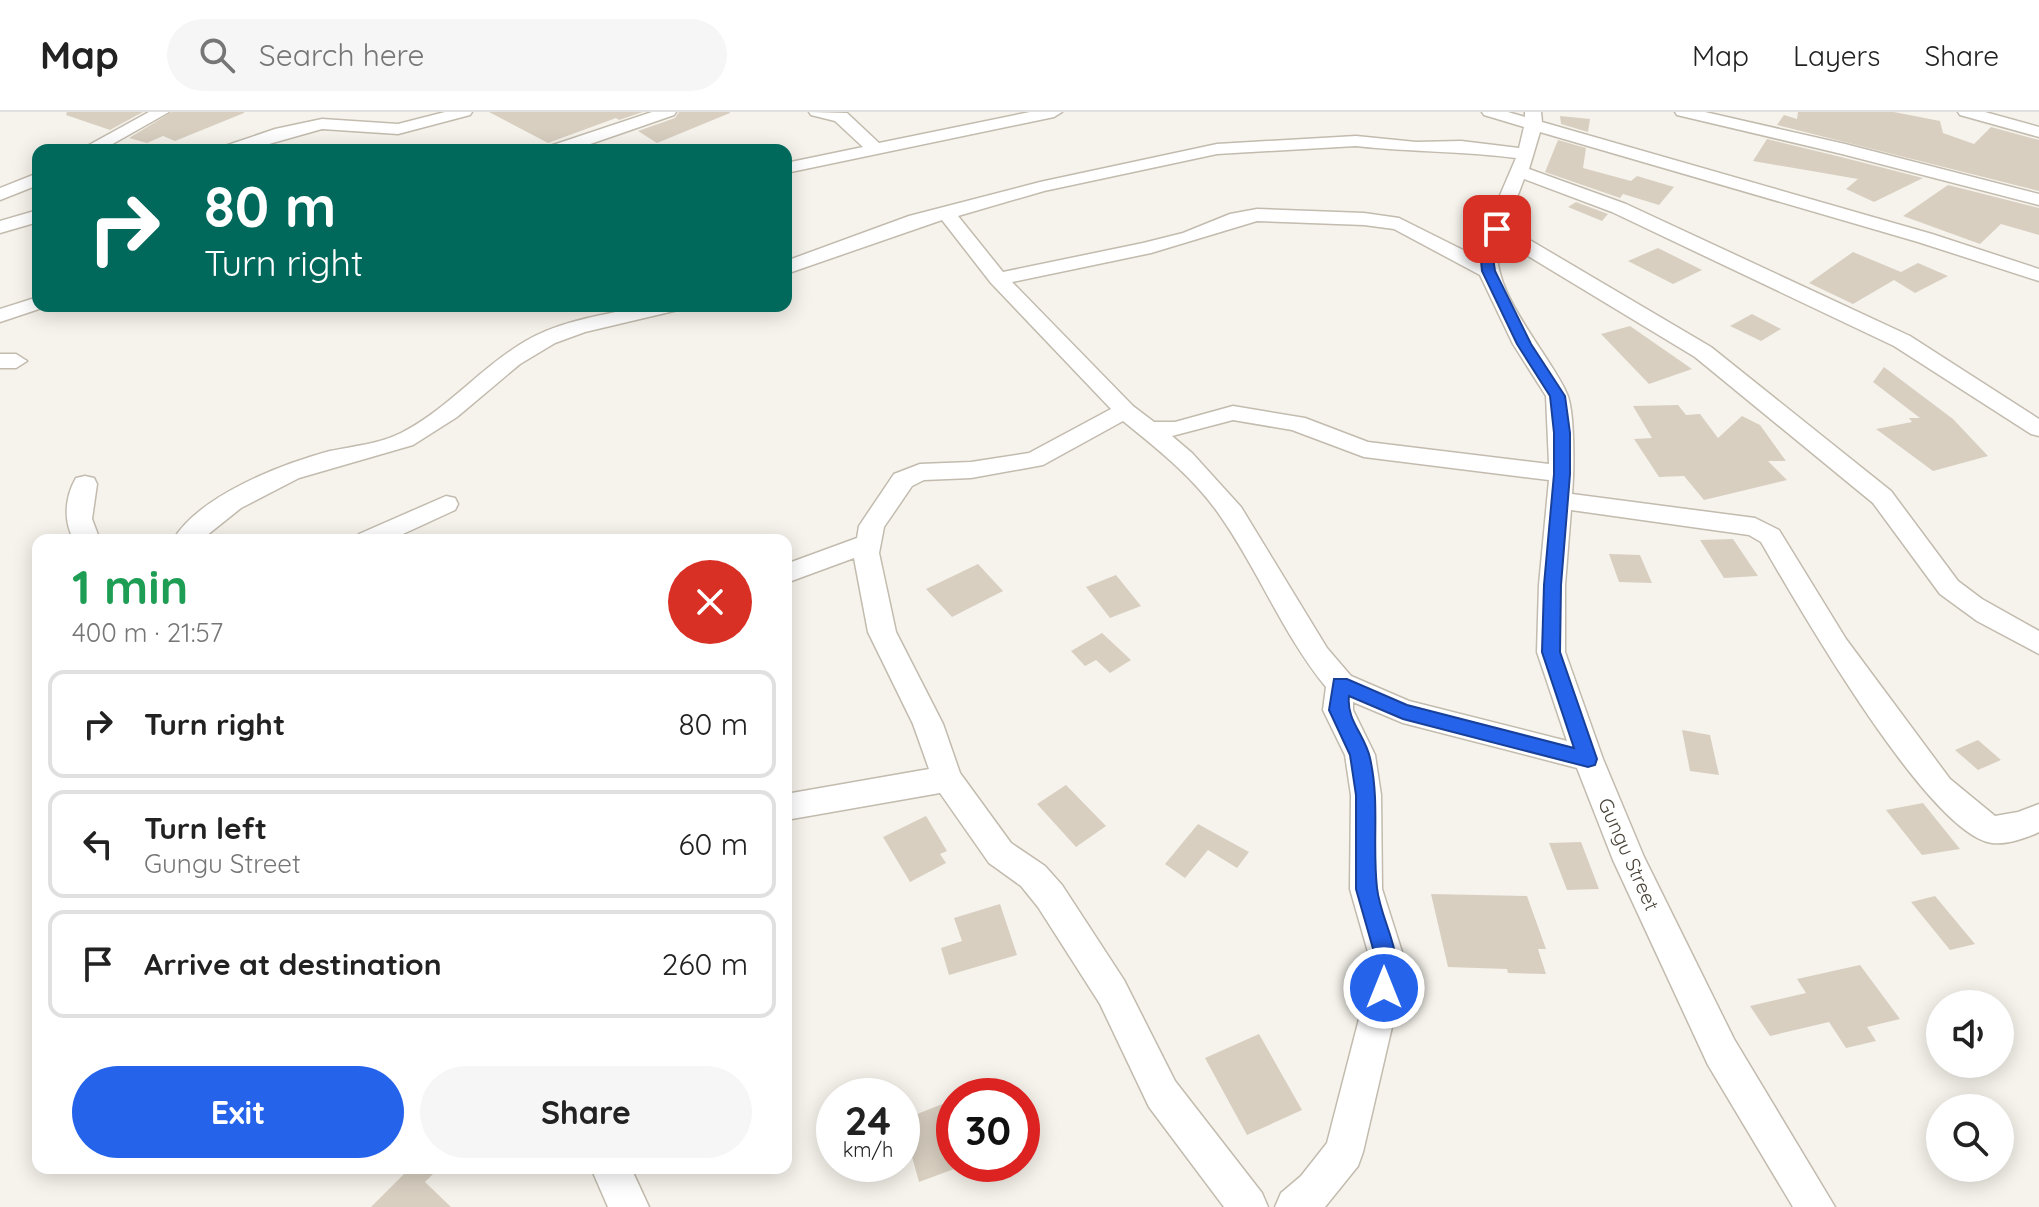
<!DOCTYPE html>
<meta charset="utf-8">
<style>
:root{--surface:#fff;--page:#f6f6f6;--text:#222;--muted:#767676;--line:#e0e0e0;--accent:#2563eb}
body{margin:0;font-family:Quicksand,sans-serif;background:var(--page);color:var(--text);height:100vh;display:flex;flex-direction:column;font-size:30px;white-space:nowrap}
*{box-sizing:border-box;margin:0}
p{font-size:26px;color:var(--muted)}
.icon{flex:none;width:44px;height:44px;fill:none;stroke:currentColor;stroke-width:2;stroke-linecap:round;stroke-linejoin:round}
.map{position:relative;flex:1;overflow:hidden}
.sheet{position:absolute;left:32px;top:422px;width:760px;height:640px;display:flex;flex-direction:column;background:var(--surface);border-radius:16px;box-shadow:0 4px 20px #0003}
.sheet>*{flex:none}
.top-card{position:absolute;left:32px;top:32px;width:760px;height:168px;border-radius:16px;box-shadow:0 4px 20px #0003;background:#00695c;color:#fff;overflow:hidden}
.tools{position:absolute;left:1926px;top:878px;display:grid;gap:16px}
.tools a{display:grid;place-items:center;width:88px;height:88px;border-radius:50%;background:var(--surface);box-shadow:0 4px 20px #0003;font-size:40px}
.speed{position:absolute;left:816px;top:966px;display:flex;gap:16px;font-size:40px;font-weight:700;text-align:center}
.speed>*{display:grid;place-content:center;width:104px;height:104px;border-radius:50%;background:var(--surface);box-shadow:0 4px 20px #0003;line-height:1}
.speed small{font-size:20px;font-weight:400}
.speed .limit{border:12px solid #d22;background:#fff;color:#111}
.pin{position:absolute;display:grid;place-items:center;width:68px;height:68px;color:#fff;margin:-34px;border-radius:16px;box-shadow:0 4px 12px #0006}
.me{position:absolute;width:88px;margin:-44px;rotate:0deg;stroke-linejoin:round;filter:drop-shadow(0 0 6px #0008)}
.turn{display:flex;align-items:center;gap:28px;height:168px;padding:0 40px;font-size:36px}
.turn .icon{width:104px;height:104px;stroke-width:2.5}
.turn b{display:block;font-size:56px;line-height:68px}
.round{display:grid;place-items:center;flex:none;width:84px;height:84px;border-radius:42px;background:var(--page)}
.overview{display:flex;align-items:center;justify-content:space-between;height:136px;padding:0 40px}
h1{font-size:48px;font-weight:800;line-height:60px;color:#1e9e55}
.button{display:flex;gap:16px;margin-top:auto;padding:16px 40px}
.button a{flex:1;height:92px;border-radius:48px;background:var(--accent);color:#fff;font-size:32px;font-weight:800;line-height:92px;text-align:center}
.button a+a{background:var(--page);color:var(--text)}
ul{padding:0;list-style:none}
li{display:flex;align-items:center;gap:24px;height:108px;margin:0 16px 12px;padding:0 24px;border:4px solid var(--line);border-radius:16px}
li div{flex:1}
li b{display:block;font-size:30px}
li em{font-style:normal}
header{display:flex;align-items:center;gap:48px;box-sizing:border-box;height:112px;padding:0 40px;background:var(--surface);border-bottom:2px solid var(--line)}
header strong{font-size:38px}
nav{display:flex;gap:44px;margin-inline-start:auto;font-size:28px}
.search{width:560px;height:72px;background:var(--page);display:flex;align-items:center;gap:20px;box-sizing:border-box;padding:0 28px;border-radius:44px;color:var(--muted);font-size:30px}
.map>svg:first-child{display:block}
.building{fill:#d8cfc1}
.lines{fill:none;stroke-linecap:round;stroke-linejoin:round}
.street-casing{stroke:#c2bbae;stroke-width:3}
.street{fill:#fff;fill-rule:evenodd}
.route{fill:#2563eb;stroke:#184099;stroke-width:2}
.labels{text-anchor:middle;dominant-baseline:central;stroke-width:7;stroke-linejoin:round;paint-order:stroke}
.street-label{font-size:20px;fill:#4b4439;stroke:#fff}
</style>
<header>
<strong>Map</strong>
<div class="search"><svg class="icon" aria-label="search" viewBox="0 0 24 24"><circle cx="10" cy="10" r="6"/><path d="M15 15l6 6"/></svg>Search here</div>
<nav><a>Map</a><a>Layers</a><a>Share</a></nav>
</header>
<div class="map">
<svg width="2039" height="1095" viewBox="0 0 2039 1095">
<rect width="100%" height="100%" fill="#f6f3ec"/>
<path class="building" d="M67,0h76l-33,18 -44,-15z
M172,0h72v1l-69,28 -12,-5 -16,7 -18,-5z
M489,0h154l-24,8 -3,-2 -68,25z
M679,0h51v1l-73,30 -19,-12 37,-13z
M1798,0h96l46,9 3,12 31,11 17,-17 48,13v51l-262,-66 7,-10 13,4z
M1560,4l30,3 -2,13 -27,-8z
M1767,27l74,18 82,21 -49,24 -28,-13 12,-10 -105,-18z
M1558,28l28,8 -3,20 48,13 6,-5 37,11 -15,18 -36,-11 -3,4 -75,-26z
M1948,73l91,23v27l-38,-11 -21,20 -77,-28z
M1576,90l32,12 -6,7 -34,-14z
M1658,136l44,22 -29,14 -45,-23z
M1853,140l48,20 17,-9 30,13 -33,17 -21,-13 -41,24 -44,-21z
M1752,202l29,15 -20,12 -31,-15z
M1630,214l62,43 -43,15 -48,-50z
M1884,255l69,52 35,37 -55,15 -57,-42 36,-7 -3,-4h11l-47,-36z
M1678,293l8,10 14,-1 18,24 24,-22 18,9 26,36h-18l19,19 -83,20 -20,-24 -25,1 -25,-38 18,-1 -19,-32z
M1733,427l25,37 -34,2 -24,-38z
M1609,442l31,1 12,28 -33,-1z
M978,452l25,27 -51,26 -26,-28z
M1116,463l25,31 -31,12 -24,-31z
M1102,521l29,27 -21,13 -14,-13 -11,6 -14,-15z
M1682,618l28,5 9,40 -29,-4z
M1978,628l23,20 -23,10 -23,-20z
M1066,673l40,41 -30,21 -39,-43z
M1923,691l37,46 -38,6 -36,-45z
M926,704l21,35 -7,3 6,9 -36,19 -27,-45z
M1198,712l51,28 -12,16 -29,-18 -23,28 -20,-14z
M1581,730l18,47 -32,1 -18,-47z
M1431,782l96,2 19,53h-8l8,25 -38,-1 -1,-4 -59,-2z
M1935,784l40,48 -25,6 -39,-48z
M1000,792l17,51 -68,20 -8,-27 21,-7 -8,-23z
M1860,853l40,54 -33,8 9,14 -30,7 -17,-26 -59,14 -20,-30 56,-13 -9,-14z
M1259,922l43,76 -55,25 -42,-77z
M945,991l9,26v40l-35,13 -17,-62z
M410,1056h29l-14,14 26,25h-80z"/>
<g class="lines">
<defs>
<path id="street" d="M149,0h20l-67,38h-22z
M445,0h27l-2,3 -72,19 -76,-5 -74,21h-26l3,-4 50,-17 47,-10 76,5z
M652,0h24l-2,3 -101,35h-26l3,-4z
M809,0l38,1 32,30 151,-31h32l-8,5 -268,56v-10l77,-16 -28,-26 -24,-6z
M1482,0h26l17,5v-5h16l1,10 390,112 107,35v12l-121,-39 -378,-110 -11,37 97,35 284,132 129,83v17l-8,-2 -137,-88 -282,-134 -88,-33 -18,47 205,121 180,144 67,90 24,18 57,32v23l-62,-33 -37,-27 -67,-91 -178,-146 -195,-118c-17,45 50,115 67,155 8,18 7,79 5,100l183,24 24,12 67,109 104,140 45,37 23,-4 21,-8v28c-12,6 -33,13 -47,11 -63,-8 -197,-242 -231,-301l-12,-7 -178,-25 -6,75v67l38,107 41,98 90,182 101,168h-42l-85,-142 -95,-205 -36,-92 -174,-45 -50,-21v8l22,45 6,40 1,94 20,63 -1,36 -38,164 -5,14 -33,41h-50l6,-14 20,-17 26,-33 40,-155 1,-36 -18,-63 1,-94 -6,-40 -22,-45 3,-23c-42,-51 -66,-113 -103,-167 -26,-40 -63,-69 -100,-99l-80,44 -72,13 -47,2 -12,6 -28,41 -5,26 17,79 47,92 17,49 51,70 34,23 17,19 62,95 51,101 87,112 6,14h-44l-75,-100 -49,-103 -62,-97 -17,-21 -32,-23 -49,-70 -154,27v-26l143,-25 -16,-45 -45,-92 -14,-74 -68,25v-19l71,-26 2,-12 35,-52 26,-10 51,-2 58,-9 82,-44 -120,-126 -49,-63 -156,54v-13l123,-45 131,-34 177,-38 139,-8 60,6 45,-1 58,7 5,-21 -40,-12zM1356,34c53,6 106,5 160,12l-40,93 1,6 -78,-39 -35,-5 -107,-4 -27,5 -47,19 -40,10 -140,29 -45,-56 86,-25 173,-37zM1257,109l107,4 30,4 86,46 33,69 33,52 3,68 -181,-22 -63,-24 -72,-12 -58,16h-21l-21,-16 -121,-124 139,-29zM1233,308l59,10 72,27 185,23 -10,105 -2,67 30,89 -158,-40 -58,-25 -24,-28 -86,-141 -49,-54 -20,-17z
M1675,0h30l140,32 194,50v11l-197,-51 -165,-39z
M1958,0h27l54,15v10l-79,-22z
M38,61v12l-38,15v-12z
M38,98v12l-38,11v-12z
M38,185v9l7,1 -45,15v-13z
M646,194h35l-3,4 -93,22 -30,11 -35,21 -63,53 -44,28 -114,33 -58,30 -40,32h-28c27,-45 109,-76 157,-89 24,-5 49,-7 71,-18 46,-23 79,-65 123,-91 37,-22 80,-27 122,-36z
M0,242h16l11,7 -11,7h-16z
M85,364l9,2 3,6 -5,35 8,21h-26c-11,-19 -9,-43 2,-62z
M446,384l9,2 3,6 -3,6 -65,30h-35l4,-6z
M591,1056h40l18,39h-41z"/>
</defs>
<use href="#street" class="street-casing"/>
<use href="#street" class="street"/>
</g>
<path class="route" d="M1493,114l10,3 -11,22 3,20 36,73 34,52 5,37v41l-9,111 -1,67 37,107 -2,6 -7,2 -185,-48 -54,-23c-3,24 16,39 21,62 10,44 2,86 7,130 4,36 31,69 15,107l-8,3 -8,-3 -4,-7 2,-36 -18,-63v-94l-6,-40 -21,-45 5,-31h13l60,26 167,43 -32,-96 2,-67 10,-111v-41l-4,-37 -33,-52 -35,-73 -2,-20z"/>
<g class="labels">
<g class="street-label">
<text transform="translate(1629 742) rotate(66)">Gungu Street</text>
</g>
</g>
</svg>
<div class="tools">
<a><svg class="icon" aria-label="sound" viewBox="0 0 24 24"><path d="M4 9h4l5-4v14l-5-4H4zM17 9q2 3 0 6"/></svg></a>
<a><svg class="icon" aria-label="search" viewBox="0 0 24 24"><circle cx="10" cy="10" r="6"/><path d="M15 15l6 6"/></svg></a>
</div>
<div class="speed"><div>24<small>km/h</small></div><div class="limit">30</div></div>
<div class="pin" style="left:1497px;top:117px;background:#d93025"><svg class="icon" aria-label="arrive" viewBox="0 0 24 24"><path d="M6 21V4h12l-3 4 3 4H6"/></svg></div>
<svg class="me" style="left:1384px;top:876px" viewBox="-20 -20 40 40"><circle r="17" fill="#2563eb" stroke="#fff" stroke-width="3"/><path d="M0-11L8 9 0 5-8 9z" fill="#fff"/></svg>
<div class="top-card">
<div class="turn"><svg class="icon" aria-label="right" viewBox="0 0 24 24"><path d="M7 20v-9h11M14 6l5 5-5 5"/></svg><div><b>80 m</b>Turn right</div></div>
</div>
<section class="sheet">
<div class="overview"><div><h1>1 min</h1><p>400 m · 21:57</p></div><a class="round" style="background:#d93025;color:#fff"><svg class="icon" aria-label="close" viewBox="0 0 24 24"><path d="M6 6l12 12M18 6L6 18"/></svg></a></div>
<ul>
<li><svg class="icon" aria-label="right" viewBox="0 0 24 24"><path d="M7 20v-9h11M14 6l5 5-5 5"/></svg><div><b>Turn right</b></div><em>80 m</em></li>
<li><svg class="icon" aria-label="left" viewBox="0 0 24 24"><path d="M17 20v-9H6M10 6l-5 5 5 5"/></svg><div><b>Turn left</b><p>Gungu Street</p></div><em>60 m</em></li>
<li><svg class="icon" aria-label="arrive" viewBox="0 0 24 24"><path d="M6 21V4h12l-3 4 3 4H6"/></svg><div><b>Arrive at destination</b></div><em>260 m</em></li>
</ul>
<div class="button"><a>Exit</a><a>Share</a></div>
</section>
</div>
